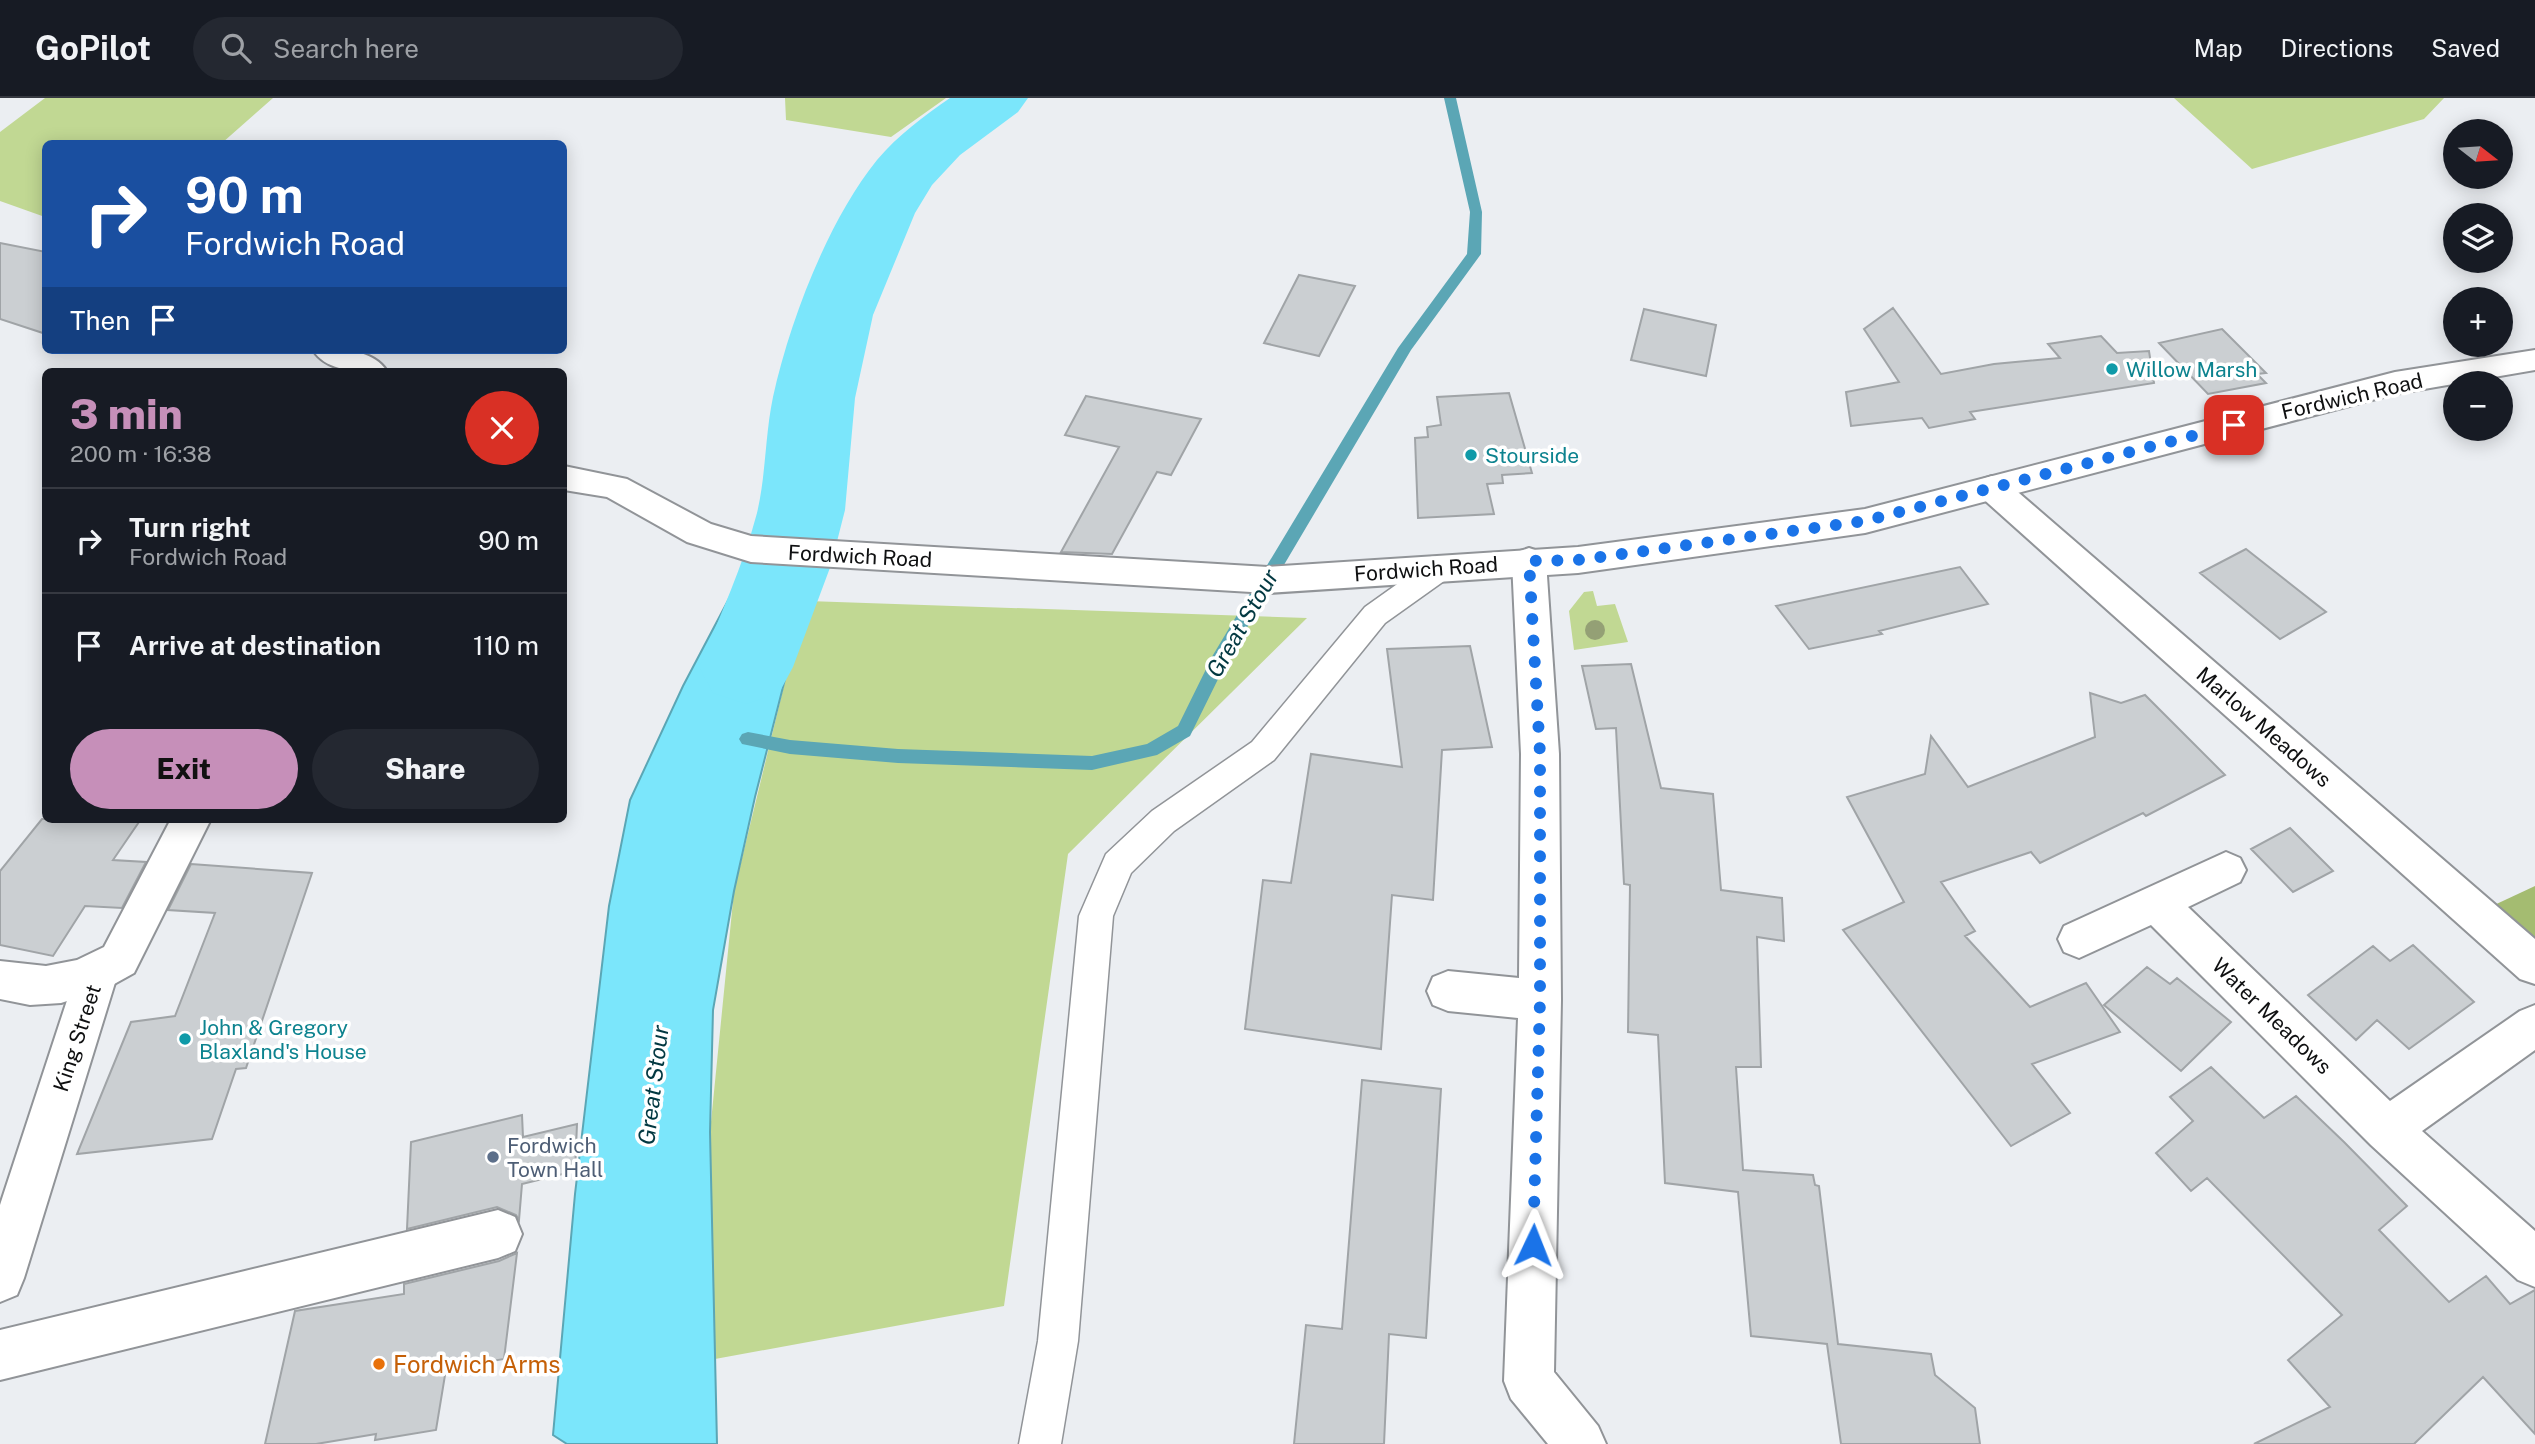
<!DOCTYPE html>
<meta charset="utf-8">
<style>
:root{--surface:#171b24;--page:#242831;--text:#f1f3f6;--muted:#9ea1a6;--line:#363941;--accent:#c68fb9}
body{margin:0;font-family:"Public Sans",sans-serif;background:var(--page);color:var(--text);height:100vh;display:flex;flex-direction:column;font-size:26px;white-space:nowrap}
*{box-sizing:border-box;margin:0}
p{font-size:23px;color:var(--muted)}
.icon{flex:none;width:38px;height:38px;fill:none;stroke:currentColor;stroke-width:2;stroke-linecap:round;stroke-linejoin:round}
.map{position:relative;flex:1;overflow:hidden}
.details{position:absolute;left:42px;top:270px;width:525px;height:455px;display:flex;flex-direction:column;background:var(--surface);border-radius:10px;box-shadow:0 4px 18px #0003}
.details>*{flex:none}
.hud{position:absolute;left:42px;top:42px;width:525px;height:214px;border-radius:10px;box-shadow:0 4px 18px #0003;background:#1a4fa0;color:#fff;overflow:hidden}
.needle{width:46px;rotate:107deg}
.buttons{position:absolute;left:2443px;top:21px;display:grid;gap:14px}
.buttons a{display:grid;place-items:center;width:70px;height:70px;border-radius:50%;background:var(--surface);box-shadow:0 4px 18px #0003;font-size:35px}
.pin{position:absolute;display:grid;place-items:center;width:60px;height:60px;color:#fff;margin:-30px;border-radius:14px;box-shadow:0 4px 10px #0006}
.me{position:absolute;width:77px;margin:-38px;rotate:2deg;stroke-linejoin:round;filter:drop-shadow(0 0 5px #0008)}
.turn{display:flex;align-items:center;gap:24px;height:147px;padding:0 28px;font-size:32px}
.turn .icon{width:91px;height:91px;stroke-width:2.5}
.turn b{display:block;font-size:49px;line-height:60px}
.then{display:flex;align-items:center;height:66px;padding:0 28px;background:#0003;gap:14px;font-size:26px}
.round{display:grid;place-items:center;flex:none;width:74px;height:74px;border-radius:37px;background:var(--page)}
.overview{display:flex;align-items:center;justify-content:space-between;height:119px;padding:0 28px}
h1{font-size:42px;font-weight:800;line-height:52px;color:var(--accent)}
.button{display:flex;gap:14px;margin-top:auto;padding:14px 28px}
.button a{flex:1;height:80px;border-radius:42px;background:var(--accent);color:#111;font-size:28px;font-weight:800;line-height:80px;text-align:center}
.button a+a{background:var(--page);color:var(--text)}
ul{padding:0;list-style:none}
li{display:flex;align-items:center;gap:21px;height:105px;padding:0 28px;border-top:2px solid var(--line)}
li div{flex:1}
li b{display:block;font-size:26px}
li em{font-style:normal}
header{display:flex;align-items:center;gap:42px;box-sizing:border-box;height:98px;padding:0 35px;background:var(--surface);border-bottom:2px solid var(--line)}
header strong{font-size:33px}
nav{display:flex;gap:38px;margin-inline-start:auto;font-size:24px}
.search{width:490px;height:63px;background:var(--page);display:flex;align-items:center;gap:18px;box-sizing:border-box;padding:0 24px;border-radius:38px;color:var(--muted);font-size:26px}
.map>svg:first-child{display:block}
.green{fill:#c1d893}
.forest{fill:#a4bc71}
.water{fill:#7be6fb;stroke:#5ba6b5;stroke-width:2}
.lines{fill:none;stroke-linecap:round;stroke-linejoin:round}
.stream{fill:#5ba6b5;fill-rule:evenodd}
.river{fill:#7be6fb;fill-rule:evenodd}
.building{fill:#cbcfd2;stroke:#a0a4a7;stroke-width:2}
.service-casing{stroke:#919498;stroke-width:3}
.minor-casing{stroke:#919498;stroke-width:4}
.tertiary-casing{stroke:#919498;stroke-width:4}
.service{fill:#fff;fill-rule:evenodd}
.minor{fill:#fff;fill-rule:evenodd}
.tertiary{fill:#fff;fill-rule:evenodd}
.tree{fill:#94a075}
.route{stroke:#1a73e8;stroke-width:12;stroke-dasharray:0 21.6}
.culture-dot{fill:#0f9aa8;stroke:#fff;stroke-width:2.5}
.service-dot{fill:#5c6f8a;stroke:#fff;stroke-width:2.5}
.food-dot{fill:#e8710a;stroke:#fff;stroke-width:2.5}
.labels{text-anchor:middle;dominant-baseline:central;stroke-width:7;stroke-linejoin:round;paint-order:stroke}
.culture-label{font-size:21px;fill:#0d838f;stroke:#fff;text-anchor:start}
.street-label{font-size:21px;fill:#0f1011;stroke:#fff}
.service-label{font-size:21px;fill:#4e5e75;stroke:#fff;text-anchor:start}
.water-label{font-size:23px;font-style:italic;fill:#023841;stroke:#fff}
.near-food-label{font-size:24px;fill:#c56008;stroke:#fff;text-anchor:start}
</style>
<header>
<strong>GoPilot</strong>
<div class="search"><svg class="icon" aria-label="search" viewBox="0 0 24 24"><circle cx="10" cy="10" r="6"/><path d="M15 15l6 6"/></svg>Search here</div>
<nav><a>Map</a><a>Directions</a><a>Saved</a></nav>
</header>
<div class="map">
<svg width="2535" height="1346" viewBox="0 0 2535 1346">
<rect width="100%" height="100%" fill="#ebeef2"/>
<path class="green" d="M45,0h228l-51,45 -176,1 -1,73 -45,-16v-69z
M785,0h161l-55,39 -105,-17z
M2174,0h270l-20,21 -172,50z
M1593,493l4,15 18,-2 13,38 -54,8 -5,-39 15,-19z
M808,503l499,17 -239,236 -64,452 -289,53 -5,-227 24,-241 64,-263z"/>
<path class="forest" d="M2535,788v59l-45,-38z"/>
<path class="water" d="M764,458l49,4 5,13 -20,55 -43,169 -21,94 -21,119 -3,122 7,312h-150l-14,-9 22,-241 34,-288 21,-106 53,-114 58,-110z"/>
<g class="lines">
<path class="stream" d="M1444,0h12l26,114 -1,42 -70,96 -185,313 -36,73 -33,19 -65,15 -194,-7 -108,-9 -48,-10 -3,-5 3,-5 6,-2 42,8 108,9 194,7 55,-12 31,-18 35,-71 185,-307 69,-94 3,-42z"/>
<path class="river" d="M950,0h78l-10,14 -58,43 -28,30 -17,28 -42,102 -18,83 -10,112 -14,55 -38,102 -14,26 -33,11 -33,-11 -14,-26c21,-51 44,-101 58,-154 9,-38 8,-78 16,-116 17,-77 55,-176 104,-237 21,-25 47,-44 73,-62z"/>
</g>
<path class="building" d="M0,145l46,9v82l-46,-15z
M1299,177l56,11 -36,70 -55,-13z
M1893,210l48,66 53,-10 66,-6 -12,-14 53,-8 16,17 32,-2 5,32 -184,29 5,7 -46,9 -7,-10 -71,8 -5,-34 53,-10 -35,-53z
M1644,211l72,16 -10,51 -75,-16z
M2222,231l44,44 -9,1 9,9 -58,11 -49,-51z
M1509,295l23,80 -30,2 1,8 -16,1 7,30 -76,4 -3,-80 13,-1 -1,-10 14,-2 -4,-28z
M1086,298l115,23 -30,56 -14,-3 -45,82 -51,-2 58,-105 -54,-12z
M2246,451l80,63 -46,27 -80,-66z
M1960,469l28,37 -109,27 3,3 -73,15 -33,-43z
M1470,548l22,101 -50,3 -9,150 -41,-5 -11,154 -136,-20 18,-149 28,3 20,-129 91,13 -15,-118z
M1631,566l30,124 52,6 8,96 61,8 2,43 -27,-4 4,130h-25l7,103 70,5 2,10 4,1 19,158 93,10 4,21 40,33 5,36h-139l-14,-100 -76,-8 -13,-144 -73,-9 -7,-148 -30,-3 2,-147 -6,-1 -8,-156 -20,1 -14,-63z
M2090,595l31,10 24,-8 80,80 -79,41 -3,-3 -103,50 -9,-11 -90,30 34,49 -10,5 65,71 56,-24 34,49 -88,32 38,49 -59,33 -168,-216 61,-28 -57,-105 78,-23 6,-38 37,51 127,-50z
M42,721h99l-28,41 33,2 -24,46 -37,-2 -32,50 -53,-11v-74z
M2290,730l43,43 -40,21 -42,-43z
M191,766l121,9 -66,195 -10,1 -24,70 -135,15 54,-132 44,-6 40,-103 -47,-3z
M2413,847l61,57 -65,47 -32,-29 -21,20 -48,-45 65,-49 17,15z
M2147,869l23,17 7,-6 54,44 -50,49 -77,-66z
M2211,969l53,51 32,-22 48,46 63,64 -28,24 70,72 37,-26 24,28 25,-14v144l-52,-57 -69,67h-160l76,-37 -42,-47 54,-45 -135,-137 -16,13 -35,-38 37,-32 -23,-24z
M1362,982l79,9 -15,249 -37,-4 -5,110h-90l12,-119 36,4z
M522,1017l1,22 54,-13 -2,47 -53,13 -3,36 -3,-5 -19,-8 -90,22 4,-87z
M517,1155l-13,106 -58,10 -10,61 -61,10 1,-6 -60,10h-51l30,-133 109,-17v-10l95,-23z"/>
<g class="lines">
<defs>
<path id="service" d="M1441,459l10,3 4,8 -4,8 -66,47 -111,137 -100,71 -43,42 -18,43 -35,425 -17,103h-42l19,-103 41,-425 27,-62 46,-43 100,-69 113,-135 66,-47z"/>
<path id="minor" d="M313,252c25,0 58,-3 74,21 -25,0 -59,3 -74,-21z
M1992,378l12,4 531,459v45l-15,-5 -540,-483 -5,-8 5,-8z
M1529,450l12,4 5,9 13,193 2,246 -7,372 44,54 8,18h-58l-37,-45 -7,-18 14,-363 -70,-7 -15,-6 -6,-14 6,-14 15,-6 71,7 2,-224 -9,-193 5,-9z
M2226,754l14,6 6,12 -6,12 -52,25 202,194 130,-90 15,-6v45l-113,81 113,100v56l-17,-7 -147,-135 -220,-220 -72,33 -15,-6 -6,-13 6,-13z
M97,856l15,5 6,14 -94,305 -7,17 -17,7v-97l76,-232 6,-14z
M498,1112l17,7 7,17 -7,17 -17,7 -498,122v-50z"/>
<path id="tertiary" d="M2535,252v20l-140,24 -530,139 -287,40 -310,20 -517,-31 -64,-20 -80,-45 -43,-7v-24l63,13 84,45 40,12 517,31 310,-20 287,-38 530,-137z
M171,721h40l-77,154 -27,15 -46,15 -31,2 -30,-6v-38l46,5 31,-6 27,-13z"/>
</defs>
<use href="#service" class="service-casing"/>
<use href="#minor" class="minor-casing"/>
<use href="#tertiary" class="tertiary-casing"/>
<use href="#service" class="service"/>
<use href="#minor" class="minor"/>
<use href="#tertiary" class="tertiary"/>
</g>
<circle class="tree" cx="1595" cy="532" r="10"/>
<g class="lines">
<path class="route" d="M1533,1147l7,-245v-246l-11,-193 49,-1 287,-39 369,-96"/>
</g>
<g class="culture-dot">
<circle cx="2112" cy="271" r="7"/>
<circle cx="1471" cy="357" r="7"/>
<circle cx="185" cy="941" r="7"/>
</g>
<circle class="service-dot" cx="493" cy="1059" r="7"/>
<circle class="food-dot" cx="379" cy="1266" r="7"/>
<g class="labels">
<g class="culture-label">
<text x="2126" y="271">Willow Marsh</text>
<text x="1485" y="357">Stourside</text>
<text x="199" y="929">John &amp; Gregory<tspan x="199" dy="24">Blaxland's House</tspan></text>
</g>
<g class="street-label">
<text transform="translate(2352 298) rotate(-13)">Fordwich Road</text>
<text transform="translate(860 458) rotate(3)">Fordwich Road</text>
<text transform="translate(1426 471) rotate(-4)">Fordwich Road</text>
<text transform="translate(2264 629) rotate(41)">Marlow Meadows</text>
<text transform="translate(2272 918) rotate(44)">Water Meadows</text>
<text transform="translate(77 940) rotate(-72)">King Street</text>
</g>
<g class="service-label">
<text x="507" y="1047">Fordwich<tspan x="507" dy="24">Town Hall</tspan></text>
</g>
<g class="water-label">
<text transform="translate(1242 525) rotate(-60)">Great Stour</text>
<text transform="translate(653 987) rotate(-83)">Great Stour</text>
</g>
<g class="near-food-label">
<text x="393" y="1266">Fordwich Arms</text>
</g>
</g>
</svg>
<div class="buttons">
<a><svg class="needle" viewBox="-14 -14 28 28"><path d="M0-13l5 13h-10z" fill="#e53935"/><path d="M0 13l5-13h-10z" fill="#9ea1a6"/></svg></a>
<a><svg class="icon" aria-label="layers" viewBox="0 0 24 24"><path d="M12 4l9 5-9 5-9-5zM3 14l9 5 9-5"/></svg></a>
<a>+</a>
<a>−</a>
</div>
<div class="pin" style="left:2234px;top:327px;background:#d93025"><svg class="icon" aria-label="arrive" viewBox="0 0 24 24"><path d="M6 21V4h12l-3 4 3 4H6"/></svg></div>
<svg class="me" style="left:1533px;top:1147px" viewBox="-20 -20 40 40"><path d="M0-17L14 15 0 8-14 15z" fill="#1a73e8" stroke="#fff" stroke-width="4"/></svg>
<div class="hud">
<div class="turn"><svg class="icon" aria-label="right" viewBox="0 0 24 24"><path d="M7 20v-9h11M14 6l5 5-5 5"/></svg><div><b>90 m</b>Fordwich Road</div></div>
<div class="then">Then<svg class="icon" aria-label="arrive" viewBox="0 0 24 24"><path d="M6 21V4h12l-3 4 3 4H6"/></svg></div>
</div>
<section class="details">
<div class="overview"><div><h1>3 min</h1><p>200 m · 16:38</p></div><a class="round" style="background:#d93025;color:#fff"><svg class="icon" aria-label="close" viewBox="0 0 24 24"><path d="M6 6l12 12M18 6L6 18"/></svg></a></div>
<ul>
<li><svg class="icon" aria-label="right" viewBox="0 0 24 24"><path d="M7 20v-9h11M14 6l5 5-5 5"/></svg><div><b>Turn right</b><p>Fordwich Road</p></div><em>90 m</em></li>
<li><svg class="icon" aria-label="arrive" viewBox="0 0 24 24"><path d="M6 21V4h12l-3 4 3 4H6"/></svg><div><b>Arrive at destination</b></div><em>110 m</em></li>
</ul>
<div class="button"><a>Exit</a><a>Share</a></div>
</section>
</div>
